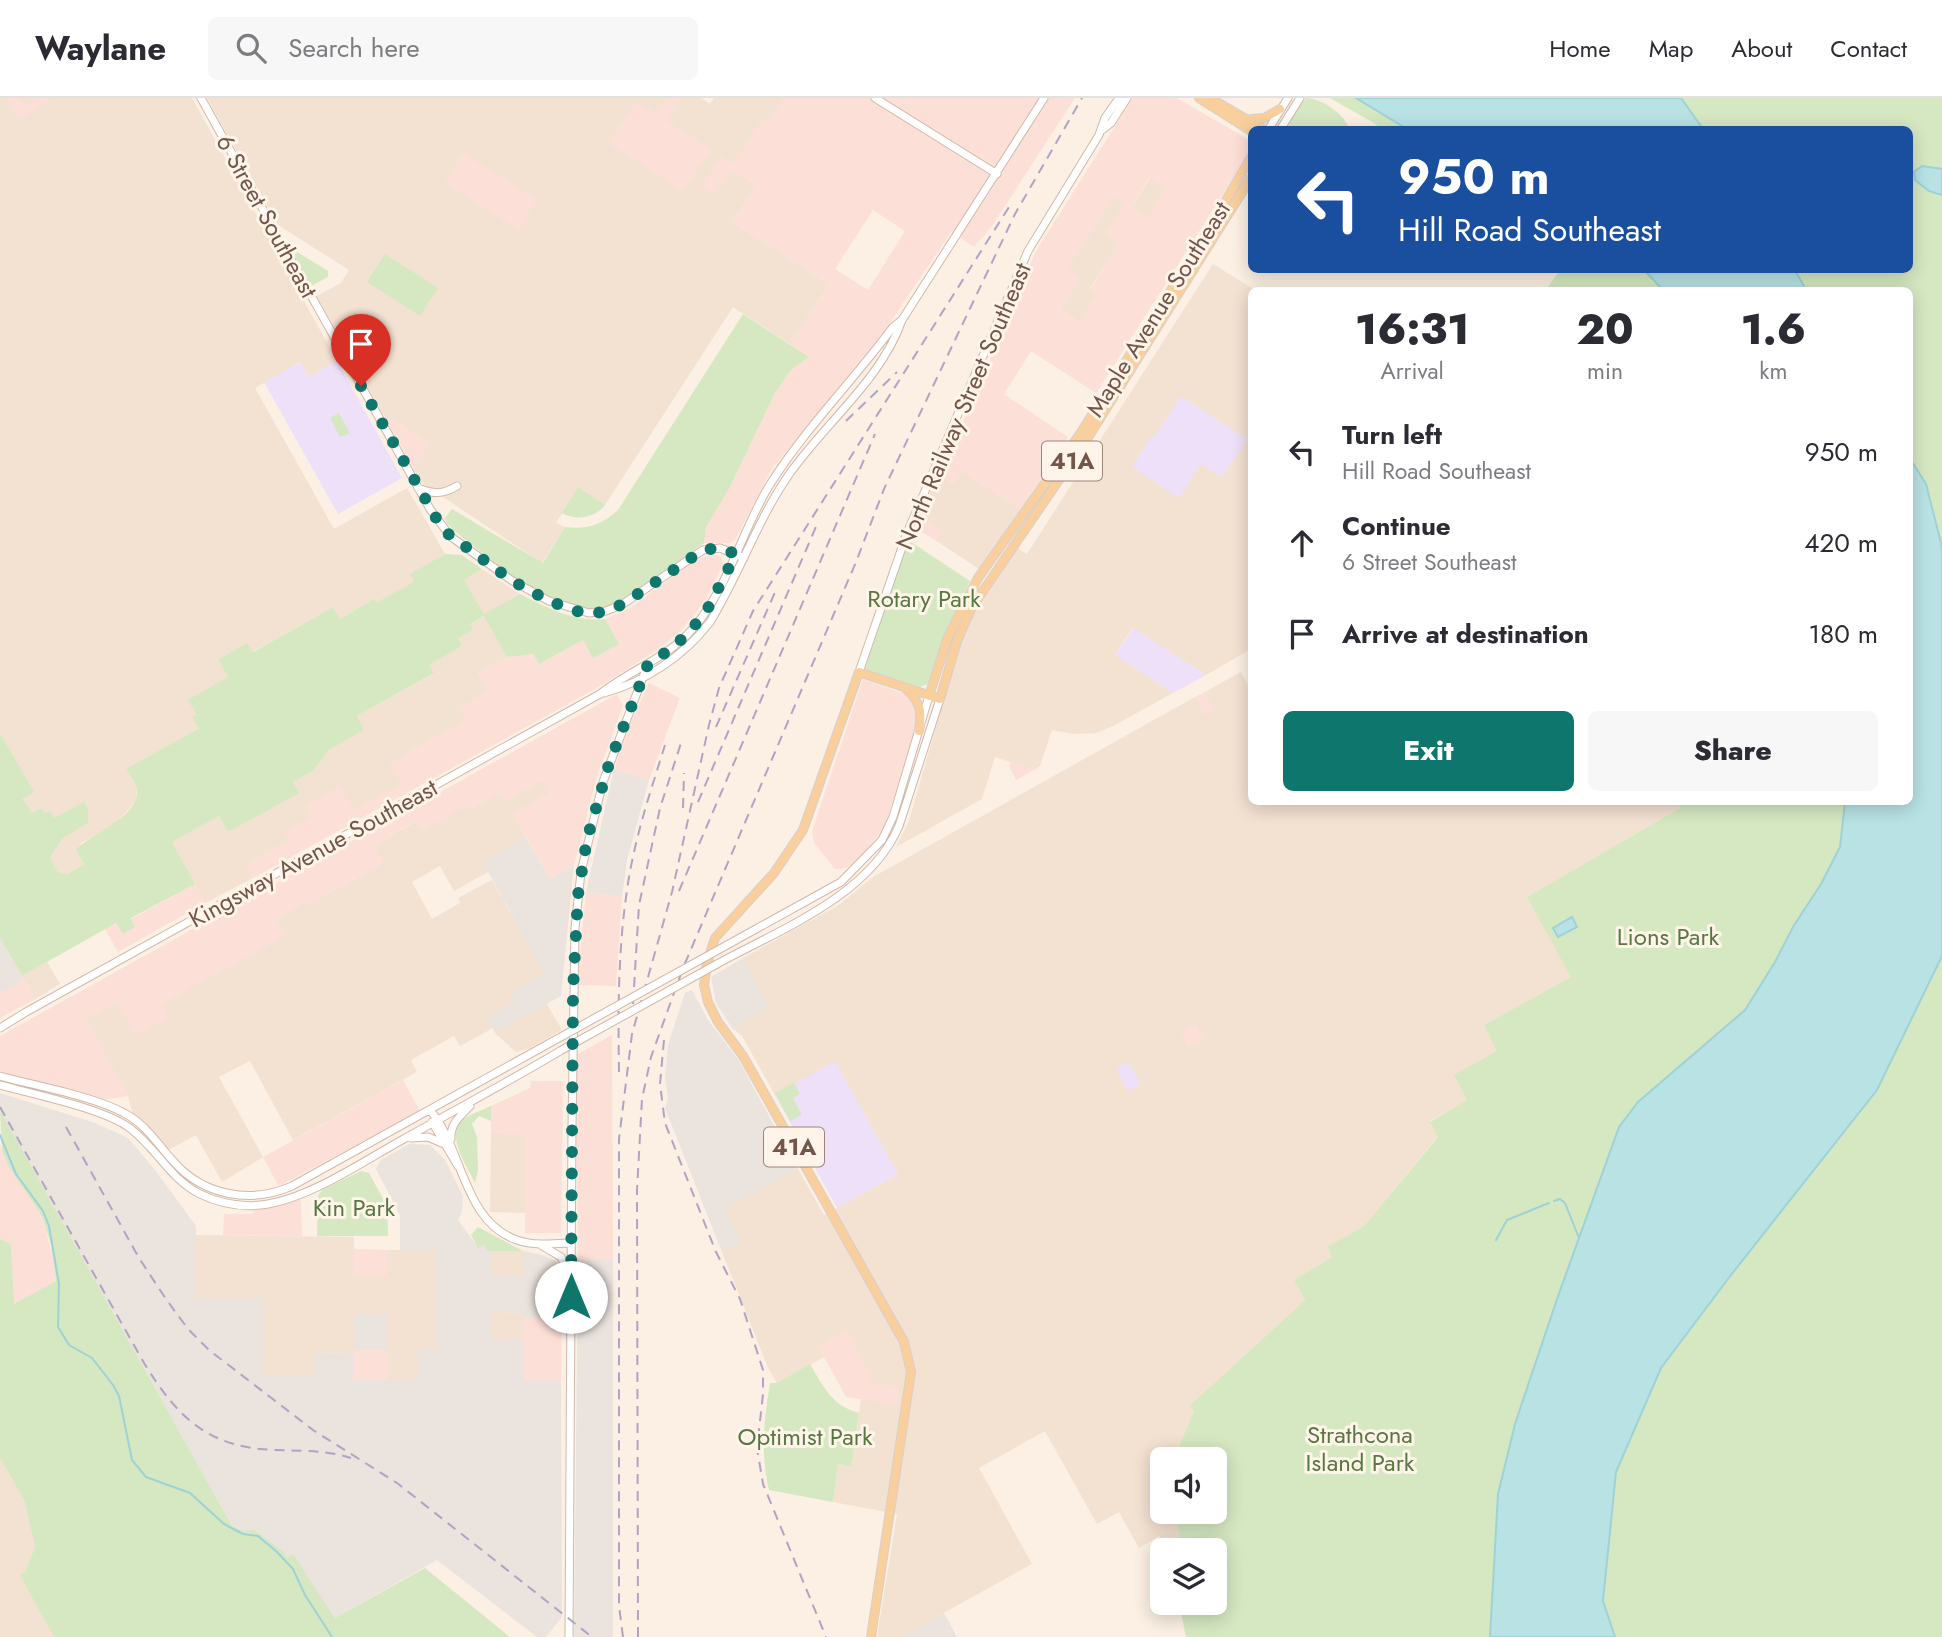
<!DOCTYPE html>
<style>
:root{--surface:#fff;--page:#f7f7f7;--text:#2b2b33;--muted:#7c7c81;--line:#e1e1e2;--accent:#0f766e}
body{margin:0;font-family:Jost,sans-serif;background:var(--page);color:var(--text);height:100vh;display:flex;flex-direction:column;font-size:26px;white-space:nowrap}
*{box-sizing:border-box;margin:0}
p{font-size:23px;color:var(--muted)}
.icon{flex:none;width:38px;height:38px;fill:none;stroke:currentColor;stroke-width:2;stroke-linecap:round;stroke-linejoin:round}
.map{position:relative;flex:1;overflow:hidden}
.panel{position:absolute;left:1248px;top:189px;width:665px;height:518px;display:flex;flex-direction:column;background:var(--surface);border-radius:10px;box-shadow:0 4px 18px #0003}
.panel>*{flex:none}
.guide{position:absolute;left:1248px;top:28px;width:665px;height:147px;border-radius:10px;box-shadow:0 4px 18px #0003;background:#1a4fa0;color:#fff;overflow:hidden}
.buttons{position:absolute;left:1150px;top:1349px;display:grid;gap:14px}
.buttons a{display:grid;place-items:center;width:77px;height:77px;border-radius:10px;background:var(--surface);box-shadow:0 4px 18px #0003;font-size:35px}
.pin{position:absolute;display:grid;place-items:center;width:60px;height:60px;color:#fff;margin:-72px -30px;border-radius:50% 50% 50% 0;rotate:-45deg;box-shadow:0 0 7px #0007}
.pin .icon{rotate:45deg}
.me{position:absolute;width:77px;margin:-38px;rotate:0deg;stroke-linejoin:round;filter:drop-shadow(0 0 5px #0008)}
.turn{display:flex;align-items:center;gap:24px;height:147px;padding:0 35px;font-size:32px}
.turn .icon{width:91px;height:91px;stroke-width:2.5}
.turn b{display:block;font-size:49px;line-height:60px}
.eta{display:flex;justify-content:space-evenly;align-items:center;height:119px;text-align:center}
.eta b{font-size:42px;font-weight:800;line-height:49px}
.button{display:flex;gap:14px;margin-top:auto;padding:14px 35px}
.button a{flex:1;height:80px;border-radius:10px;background:var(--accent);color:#fff;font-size:28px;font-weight:800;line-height:80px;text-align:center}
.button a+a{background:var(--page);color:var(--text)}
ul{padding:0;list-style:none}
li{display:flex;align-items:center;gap:21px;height:91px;padding:0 35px}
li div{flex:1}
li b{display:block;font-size:26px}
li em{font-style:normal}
header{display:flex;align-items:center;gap:42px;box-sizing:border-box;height:98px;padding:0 35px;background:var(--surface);border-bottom:2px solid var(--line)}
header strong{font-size:33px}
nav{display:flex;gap:38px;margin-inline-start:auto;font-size:24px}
.search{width:490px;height:63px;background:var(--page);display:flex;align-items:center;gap:18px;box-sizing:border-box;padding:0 24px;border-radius:10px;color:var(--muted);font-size:26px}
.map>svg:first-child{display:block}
.residential{fill:#f3e1d2}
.commercial{fill:#fcdfd7;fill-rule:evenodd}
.industrial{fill:#ebe3de}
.education{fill:#ede0f8}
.green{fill:#d5e8c2}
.water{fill:#b8e2e4;stroke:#9fd2d6;stroke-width:2}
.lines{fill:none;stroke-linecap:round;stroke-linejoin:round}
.stream{stroke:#9fd2d6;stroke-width:2}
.secondary-casing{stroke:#d1b8aa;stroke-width:9}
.primary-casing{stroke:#d8cfcc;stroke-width:10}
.secondary{stroke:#fff;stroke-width:7}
.primary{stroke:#f9cf9d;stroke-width:8}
.rail{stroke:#b2a2c4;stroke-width:2;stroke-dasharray:10 7;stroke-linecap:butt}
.secondary-bridge-casing{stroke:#d1b8aa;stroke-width:9;stroke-linecap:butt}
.secondary-bridge{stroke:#fff;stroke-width:7}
.route{stroke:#0f766e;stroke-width:12;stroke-dasharray:0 21.6}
.labels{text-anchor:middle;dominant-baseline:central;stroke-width:6;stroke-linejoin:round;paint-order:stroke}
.shield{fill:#fff4e9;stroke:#9d857a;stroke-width:2}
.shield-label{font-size:23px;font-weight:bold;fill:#73554a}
.street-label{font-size:24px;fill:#73554a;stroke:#fff4e9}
.park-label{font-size:24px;fill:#577842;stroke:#fff4e9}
</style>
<header>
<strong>Waylane</strong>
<div class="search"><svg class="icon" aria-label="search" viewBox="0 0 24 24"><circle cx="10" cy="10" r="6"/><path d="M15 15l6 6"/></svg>Search here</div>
<nav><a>Home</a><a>Map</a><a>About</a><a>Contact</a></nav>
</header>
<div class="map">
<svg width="1942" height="1539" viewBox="0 0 1942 1539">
<rect width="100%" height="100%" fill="#fbf0e3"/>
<path class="residential" d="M0,0h192l145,263 -28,16 -9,-15 -45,26 79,141 73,-41 38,66 -34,20 4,8 -39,22 -3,-4 -33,19 -7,-12 -81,45 -5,-8 -29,16 10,17 -32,37 3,14 -73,41 11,19 -2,14 -20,22 -34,19 3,21 -16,10 -10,-2 -8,-14 12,-19 26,-16 -34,-5 -9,-5 -13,1 -9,-16 10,-6 -33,-59z
M207,0h459l-10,16 -20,-13 30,19 15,-22h20l9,6 4,-6h71l-17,26 -6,-4 -31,49 25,16 -24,37 97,62 -39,60 -57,-37 -128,198 -27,-17 -22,35 9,4 -23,36 -120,-80 -9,-15 15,-25 -36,-24 -5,2 -70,-125 24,-13 8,-13 -71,-45z
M1150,80l16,10 -18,30 -16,-11z
M1114,98l11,7 -6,40 -29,45 8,6 -18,28 -20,-13 19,-30 -13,-8z
M1213,166l42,26h-4v359l-45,26 -74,-47 -17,27 58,38 -60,33 -17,7 -23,1 -21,-4 -12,36 -6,4 -39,-13 -13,42 -86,48 13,-26 50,-174 15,-34 43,-65 10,6z
M962,373l60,39 -43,59 -44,-29 6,-10 -21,-14 18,-42 15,10z
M482,471l38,25 -36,21 -20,-35z
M485,518l22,41 -29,16 10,18 -22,29 -76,43 11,21 -47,27 -48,-6 6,11 -22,26 -23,9 -20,15 6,12 -48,25 -33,-61 47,-26 9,16 70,-40 -5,-10 20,-11 16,-21 35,-20 -7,-14 76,-42 -4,-9 33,-19 -4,-8 12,-14z
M1241,574l10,19v111h426l3,6 -153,89 45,80 -88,48 14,26 -30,49 -38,21 8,15 -74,90 -37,21 5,10 -38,23 11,20 -114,104 3,7 -21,48 -11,1v52h15l3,38h-12l-9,-14 -20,12 -20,-36 -22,12 -52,-93 -66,37 53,96 -132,73h-23l20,-123 -64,-12 5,-38 13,1 10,-66 8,-17 -51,-36 6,11 -47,26 -8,-13 -47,-118 18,-11 -16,-32 74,-40 26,46 74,-41 -63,-112 -60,33 -33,-59 -10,-8 36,-20 -25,-50 96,-53 34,-28 322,-180 10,18 9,-6 -9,-17z
M542,682l8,13 -37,20 13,24 -44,24 6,11 -34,19 -14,-25 -28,16 20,37 28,-16 -2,-5 34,-18 52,93 -33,19 5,9 -29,16 6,11 -33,18 -6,-10 -43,24 6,12 -124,68 -43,-79 -31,16 44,80 -41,25 -26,-47 -28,15 -23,-27 -13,-11 -4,-16 -43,-78 33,-16 18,32 25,-30 123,-68 -9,-17 30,-17 2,3 76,-42 -10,-18 44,-24 5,9 45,-25 3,4 31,-17 5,8z
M47,864l13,22 -25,15 -13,-23z
M547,906l15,26 -34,19 -12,3 -21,-19z
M491,1036h34v79l-35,-1z
M196,1137l158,2v38h33v-25h49v100l-18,29h-30l-1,-66 -33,1v39l-39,-1v24h-53l-66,-79z
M491,1153h33v25h-33z
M491,1214l33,1v26h-33z
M0,1360l24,42 11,47 -10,25 -4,3 33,62h-54z"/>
<path class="commercial" d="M7,0h13l4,7 12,-7h11l2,4 -30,17z
M666,0h15l-14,23 44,28 -28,42 -75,-48 28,-42 20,12z
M785,0h290l-83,128 -18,21 -23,-15 -66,98 -114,140 -36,70 -5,3h-26l2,-16 22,-36 47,-98 15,-22 19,-14 -19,-13 39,-60 -97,-62 24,-37 -25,-16 -17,25 -13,-8 20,-30 12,7 29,-43 6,3zM873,112l32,21 -37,59 -33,-21z
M1133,0h44l74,43v9l-155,243 -65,-42 -27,43 64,43 -46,73 -60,-39 -9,13 -15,-10 9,-14 89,-209zM1149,80l17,10 -18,29 -16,-10zM1114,98l11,7 -20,31 14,9 -29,46 8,5 -18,28 -20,-13 19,-30 -12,-9z
M463,55l74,47 -18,30 -74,-48z
M392,321l36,24 -15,25 -26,-47z
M920,418l22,14 -7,10 -20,-12z
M712,456l9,3 2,8 -19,37 -24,30 -28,21 -50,32 -349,193 -7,-12 21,-15 23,-9 -6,-10 28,-16 -6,-11 34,-19 14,24 47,-26 -12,-21 77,-43 -7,-13 29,-16 -10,-18 29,-16 26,-3 6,10 44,-24 11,17 24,-14 -13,-24 25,-11 64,-47z
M863,581l45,16 5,5 4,11 -1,14 -30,98 -7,12 -27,30 -6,3 -11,1 -21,-26 -2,-12z
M649,585l31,15 -31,82 -35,-11 17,-47z
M1205,594l10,18 -10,5 -10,-18z
M617,596l6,12 -26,70 -23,89 -24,14 -37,-66 36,-20 -7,-13 -36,20 -5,-8 -31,17 -3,-3 -45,24 -6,-9 -43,24 10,18 -76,42 -2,-3 -30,17 10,17 -123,68 6,13 -32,18 -18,-33 -33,16 43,78 -25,4 -103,-29v-35z
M1010,664l24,8 -18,10 -7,-14z
M195,786l10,19 -87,49 -13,-23 12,-6 6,11 8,-15z
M586,794l36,5 -6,89 -39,-1z
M24,882l11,19 -35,19v-24z
M1196,926l8,14 -16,8 -7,-14z
M612,937l1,225h-35l-2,-205z
M403,982l17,31 -139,74h-3l-15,-28z
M531,983h32l-2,152h-36v-98l-34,-1v-28l39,-18z
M0,1045l2,8 15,28 25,37 12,45 2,20 -43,24 -2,-61 -11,-5z
M298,1101l3,1v5l1,31 -79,-1 1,-21h28l2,-3z
M354,1151l33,1v26l-33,-1z
M524,1219h38l-1,64h-37z
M846,1232l24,43 -1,9 30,5 -2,18 -51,-8 -28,-51z
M354,1252h34v29l-34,1z"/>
<path class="industrial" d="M614,671l35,11 -22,80 -5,37 -36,-5z
M526,739l24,42 24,-14 -13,131 -66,37 -8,-16 28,-16 -4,-9 33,-19 -62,-112z
M0,840l24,42 -24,14z
M743,860l26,50 -37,20 -16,-25 -5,-26z
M692,892l16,30 30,39 60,110 -74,40 17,32 -19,11 -57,-144 3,-9 -3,-22 3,-32 17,-52z
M0,995l95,30 33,15 27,32 41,56v71l67,1v78h51l1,-24 39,1v26h63l1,-29h18v-100h-36v-35l-24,-46 5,-9 28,-16 21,1 15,15 18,36 -1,16 -4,8 20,27 5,-3 5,7h3v25h33v-25l18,4 14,6 5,10 1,46h-38l-1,-4 -32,-1v27h33v42h37l1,236 -16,20h-9l-100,-77 -102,58 -42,-63 -7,4 -41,-28 -13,-5 -232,-416z
M578,1162h35v377h-39z
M354,1215h34v37h-34z
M944,1515l13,24h-57z"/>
<path class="education" d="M337,263l65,117 -64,36 -74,-132 37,-20 8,15z
M1181,298l66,43 -25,38 -21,-13 -22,34 -47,-31 20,-32 3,1z
M1133,530l73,47 -33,18 -58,-38z
M835,963l63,113 -61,34 -62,-113z
M1128,964l13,22 -13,7 -12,-22z"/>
<path class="green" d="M1306,0c15,0 39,16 43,31l-61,1 3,-11z
M1330,0h26l51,31h-26l-7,-6z
M1681,0h261v449l-16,-63 -17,-27v-167h-103l-11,-20h114v-140l-206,-1z
M297,154l31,19v6l-17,9 -17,-30z
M385,156l53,34 -18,28 -53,-34z
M1560,172h84l19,20h-117z
M743,216l66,43 -19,14 -15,22 -47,98 -22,36 -2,16c-25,17 -73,57 -100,65 -41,10 -100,-37 -129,-61 -10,-8 -21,-15 -29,-25l-1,-4 7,-9 91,54 22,-36c21,3 37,-2 53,-17z
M339,315l11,20 -10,4 -10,-19z
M578,389l27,18c-10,13 -29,16 -43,8z
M908,442l62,41 -25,55 -17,48 -8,3 -55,-18z
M445,456l17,1 20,14 -18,11 20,34 36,-20c27,14 54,28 85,25l14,25 -26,14 -10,-18 -44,24 -6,-10 -26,3 -23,-41 -14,8 3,6 -15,8 4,8 -33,19 5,8 -77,43 7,14 -35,20 -16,21 -20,11 6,11 -71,39 -9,-16 -47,26 23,42 -64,34 4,9 -12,7 -7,-11 -94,53 -22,-38v-205l34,59 -11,7 9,14 10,-5 3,5 5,-2 4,7 30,-16 4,7v14l-26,16 -12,19 8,14 10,2 16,-10 -8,-14c14,-17 64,-32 61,-61 -1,-6 -8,-14 -11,-20l73,-41 -7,-11 4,-3 -8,-14 40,-23 -10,-17 29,-17 6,9 80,-45 7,12 34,-20 2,4 38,-21 -4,-8z
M1677,704h168l-5,45 -19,37 -28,43 -18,35 -30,48 -107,92 -50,112 -73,210 -17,70 -8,143h-304l-7,-34h35v-53h-34l-3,-38h37v-52h-41l21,-49 -4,-6 115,-105 -11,-20 38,-23 -5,-10 37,-21 74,-89 -8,-15 37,-22 -13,-25 43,-24 -13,-26 87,-48 -44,-80 153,-89z
M1942,857v682h-327l-12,-36 13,-129 45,-104 70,-93 146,-185z
M794,985l6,11 -7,4 9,17 -12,6 -15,-28z
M491,1008v15l-12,-5 -7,8 5,13 1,33 -3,13c-8,-17 -32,-51 -10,-65 8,-5 18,-8 26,-12z
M0,1012l232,416 13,5 9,-1 31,23 1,5 7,-4 42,64 90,-50 85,69h-456l-34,-62 5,-3 10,-25 -11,-47 -24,-42v-219l11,5 3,60 42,-23 -5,-36 -9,-29 -32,-47 -8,-18z
M361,1073l8,2 18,33 1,30h-71l1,-40 4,-6z
M478,1129l45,24h-35l-5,-6 -5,3 -7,-13z
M810,1266c13,22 22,42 49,49l-8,53 -13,-2 -5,38 -64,-12c-9,-41 -5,-66 1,-107h7z"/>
<path class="water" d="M1356,0h325l22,31h-296z
M1922,68l20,3v26l-13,-4 -14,-11 -1,-8z
M1644,172h151l11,20h-143z
M1909,359l17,27 16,63v409l-65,134 -146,185 -70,93 -45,104 -13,129 12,36h-125l8,-143 17,-70 42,-125 62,-172 19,-25 107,-92 30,-48 18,-35 28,-43 19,-37 5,-45h64z
M1572,819l5,10 -19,10 -5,-9z"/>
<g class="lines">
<path class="stream" d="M0,1037l16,39 27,37 6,15 10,58 -1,43 11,18 23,13 21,27 6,11 13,64 14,17 44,16 34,31 19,10 15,2 18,15 17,18 12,26 27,42
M1554,1103l6,-2 5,4 14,35
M1496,1142l11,-20 42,-17"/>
<defs>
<path id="secondary" d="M201,0l229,411 20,27 61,44 38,21 40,12 17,-2 17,-7 80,-54 17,-2 24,10
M875,0l122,76
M1102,32l9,-7 16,-25
M1268,32l20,-32
M1280,32l20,-32
M418,390c15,6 24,7 39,-2
M859,574l48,-139 121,-282 71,-116 6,-17 14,-20
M604,595c41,-11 80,-37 106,-71 29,-47 47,-101 78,-146 35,-51 94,-97 114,-156l142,-222
M756,831l85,-47 41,-42 11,-23 36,-121
M717,866c64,-35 152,-68 182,-138l41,-127
M0,930l26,-16 574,-318c27,-22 62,-34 87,-59 40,-41 53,-101 82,-149 35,-56 84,-105 124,-159l9,-7
M0,978c36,10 93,20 124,37 22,11 34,32 50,49 30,34 77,42 118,24l247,-137
M0,987c33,9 106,24 131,44 26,20 39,50 69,65 21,10 45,14 68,10 45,-8 94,-42 134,-64 53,-30 106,-58 158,-89
M430,1012c33,38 33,112 87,130 17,6 36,4 54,3
M432,1024l26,44
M411,1040l17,-1 14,6
M451,1041c-1,-15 9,-23 19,-33
M539,1146l22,13 7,16
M569,1539l3,-510 3,-199 6,-56 22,-90 45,-118"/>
<path id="primary" d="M1199,0l52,33
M1210,0l55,32
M1251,21l13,-1 16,-9
M907,592c14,12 15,24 12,41
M929,598l19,-59 30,-59 102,-144 129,-204 42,-73
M871,1539l40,-265 -7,-30 -140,-249 -21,-37 -25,-34 -10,-20 -4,-17 3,-22 8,-25 59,-65 29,-43 56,-158 81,27 17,-58 15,-34 115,-168 164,-261"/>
</defs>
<use href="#secondary" class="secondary-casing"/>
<use href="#primary" class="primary-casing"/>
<use href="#secondary" class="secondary"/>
<use href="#primary" class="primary"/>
<path class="rail" d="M846,323l51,-49
M716,629l60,-137
M698,704l120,-280
M683,710l1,-35
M679,793l196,-457
M633,906l6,-99 21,-97 22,-68
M664,942l-4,44 5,39 51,129 24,47 23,71v24l-6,54 6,36 63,153
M619,974c-1,-61 -1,-121 8,-182 7,-50 23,-97 38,-145
M0,1009l144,256c34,55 64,85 132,87 25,1 50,0 75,8
M66,1029l73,131 27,41 22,30 21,21 104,80 84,53 195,154
M623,1539l-4,-31v-467l13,-105 40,-142 37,-167 10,-37 34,-77 256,-404
M638,1539l-1,-447 5,-91 9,-42 32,-89 173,-406 28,-73 131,-275 67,-116"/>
<defs>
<path id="secondary-bridge" d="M539,951l217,-120
M560,953l157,-87"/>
</defs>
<use href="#secondary-bridge" class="secondary-bridge-casing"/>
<use href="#secondary-bridge" class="secondary-bridge"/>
</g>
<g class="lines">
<path class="route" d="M361,288l82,144 68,50 38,21 31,11 16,1 10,-2 17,-7 80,-54 17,-2 16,6 -28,54 -13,17 -21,22 -26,17 -39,100 -22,75 -9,56 -5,95 -2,307"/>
</g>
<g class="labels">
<g class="shield">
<rect x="1042" y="343.5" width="60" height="39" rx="5"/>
<rect x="764" y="1029.5" width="60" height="39" rx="5"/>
</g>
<g class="shield-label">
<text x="1072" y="363">41A</text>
<text x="794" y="1049">41A</text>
</g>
<g class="street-label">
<text transform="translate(267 118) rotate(61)">6 Street Southeast</text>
<text transform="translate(1158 211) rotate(-58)">Maple Avenue Southeast</text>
<text transform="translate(963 308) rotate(-67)">North Railway Street Southeast</text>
<text transform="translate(313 755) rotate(-29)">Kingsway Avenue Southeast</text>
</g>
<g class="park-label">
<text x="924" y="500">Rotary Park</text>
<text x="1668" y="838">Lions Park</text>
<text x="354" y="1109">Kin Park</text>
<text x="1360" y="1336">Strathcona<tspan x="1360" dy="28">Island Park</tspan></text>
<text x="805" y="1338">Optimist Park</text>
</g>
</g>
</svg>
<div class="buttons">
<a><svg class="icon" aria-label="sound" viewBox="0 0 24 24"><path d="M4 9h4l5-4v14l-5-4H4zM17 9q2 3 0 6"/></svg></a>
<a><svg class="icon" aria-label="layers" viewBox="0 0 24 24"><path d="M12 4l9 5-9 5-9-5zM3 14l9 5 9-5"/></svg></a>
</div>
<div class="pin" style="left:361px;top:288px;background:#d93025"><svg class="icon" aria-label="arrive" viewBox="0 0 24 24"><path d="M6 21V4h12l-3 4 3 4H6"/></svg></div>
<svg class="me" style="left:571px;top:1199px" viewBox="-20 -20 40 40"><circle r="19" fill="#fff"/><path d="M0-13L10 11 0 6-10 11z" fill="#0f766e"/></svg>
<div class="guide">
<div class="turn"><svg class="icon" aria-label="left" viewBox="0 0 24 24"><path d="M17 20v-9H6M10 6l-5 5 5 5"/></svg><div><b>950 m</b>Hill Road Southeast</div></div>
</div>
<section class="panel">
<div class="eta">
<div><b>16:31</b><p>Arrival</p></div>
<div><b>20</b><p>min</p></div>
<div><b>1.6</b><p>km</p></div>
</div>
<ul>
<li><svg class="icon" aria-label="left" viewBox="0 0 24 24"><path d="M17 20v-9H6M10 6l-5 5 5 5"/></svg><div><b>Turn left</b><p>Hill Road Southeast</p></div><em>950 m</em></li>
<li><svg class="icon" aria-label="ahead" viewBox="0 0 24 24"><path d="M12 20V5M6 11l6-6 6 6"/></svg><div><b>Continue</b><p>6 Street Southeast</p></div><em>420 m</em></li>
<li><svg class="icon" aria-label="arrive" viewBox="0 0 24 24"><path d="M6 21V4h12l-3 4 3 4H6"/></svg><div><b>Arrive at destination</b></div><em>180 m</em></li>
</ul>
<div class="button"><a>Exit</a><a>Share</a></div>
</section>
</div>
